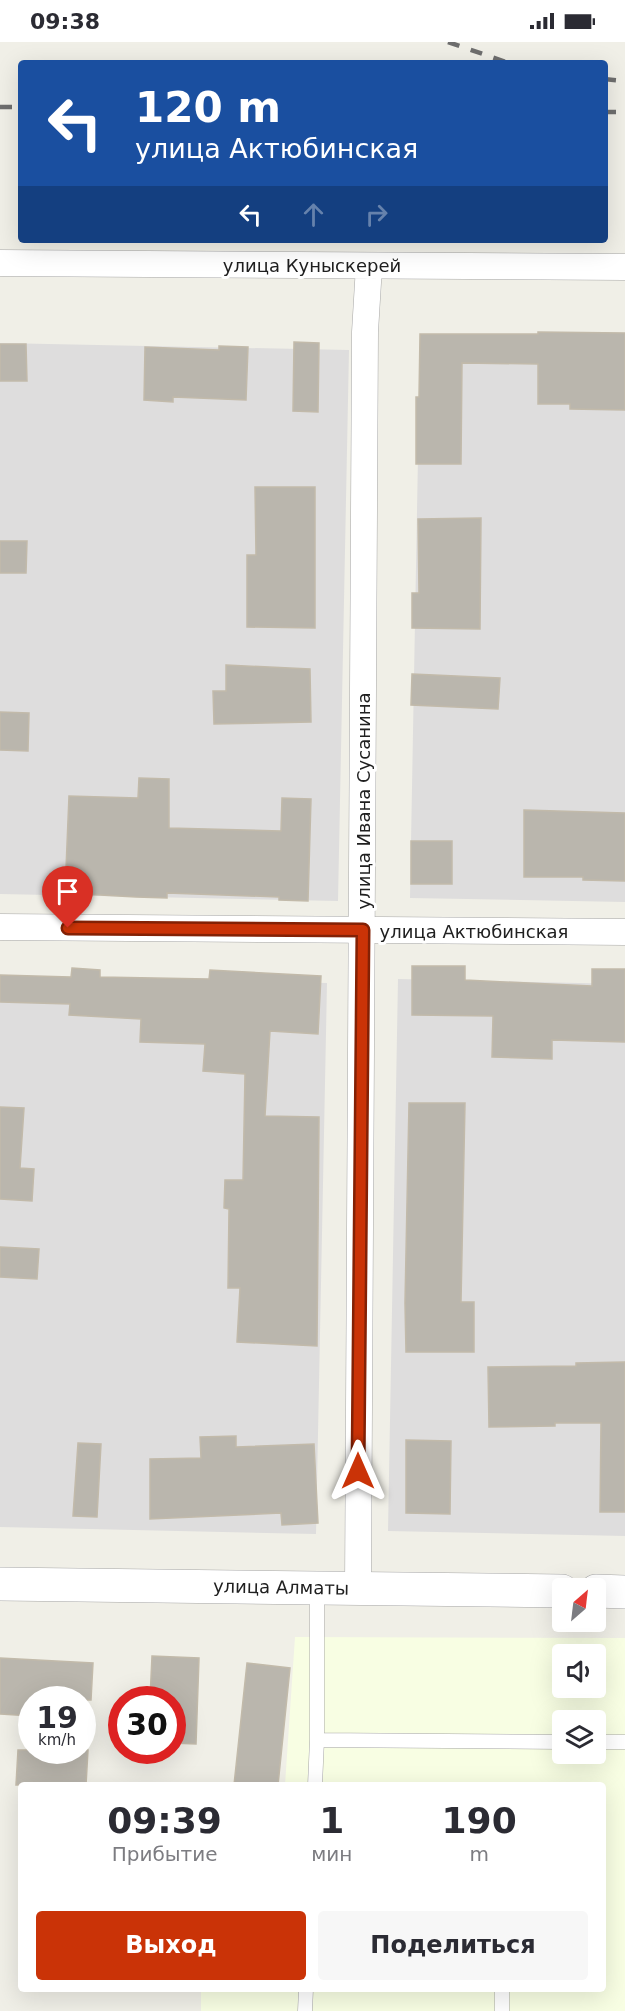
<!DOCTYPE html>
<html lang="ru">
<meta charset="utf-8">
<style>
:root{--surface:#fff;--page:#f7f7f7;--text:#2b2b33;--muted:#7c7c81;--accent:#ca3307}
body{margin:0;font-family:"DejaVu Sans",sans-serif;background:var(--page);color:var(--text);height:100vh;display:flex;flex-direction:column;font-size:22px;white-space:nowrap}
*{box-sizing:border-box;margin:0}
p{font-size:20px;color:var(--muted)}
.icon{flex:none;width:33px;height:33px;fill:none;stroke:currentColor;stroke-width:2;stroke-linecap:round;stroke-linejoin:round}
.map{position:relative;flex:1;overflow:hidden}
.details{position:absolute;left:18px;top:1740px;width:588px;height:210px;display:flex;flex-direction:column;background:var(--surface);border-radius:6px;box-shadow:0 6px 24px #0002}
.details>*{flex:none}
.hud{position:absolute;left:18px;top:18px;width:590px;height:183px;border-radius:6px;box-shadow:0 6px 24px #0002;background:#1a4fa0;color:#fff;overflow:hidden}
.needle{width:39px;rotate:28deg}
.buttons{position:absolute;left:552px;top:1536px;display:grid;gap:12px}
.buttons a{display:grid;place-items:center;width:54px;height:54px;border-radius:6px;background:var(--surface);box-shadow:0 6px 24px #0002;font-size:30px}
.speed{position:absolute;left:18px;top:1644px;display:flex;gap:12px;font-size:30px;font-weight:700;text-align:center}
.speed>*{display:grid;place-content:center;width:78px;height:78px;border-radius:50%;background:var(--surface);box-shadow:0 6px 24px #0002;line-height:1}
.speed small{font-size:15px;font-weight:400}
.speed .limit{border:9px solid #d22;background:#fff;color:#111}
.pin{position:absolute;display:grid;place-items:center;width:51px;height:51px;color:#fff;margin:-62px -26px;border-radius:50% 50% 50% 0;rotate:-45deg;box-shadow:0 0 6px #0007}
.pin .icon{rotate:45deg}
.me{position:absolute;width:66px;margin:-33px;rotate:0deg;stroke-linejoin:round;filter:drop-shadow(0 0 4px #0008)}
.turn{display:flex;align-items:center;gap:21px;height:126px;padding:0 18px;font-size:27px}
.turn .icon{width:78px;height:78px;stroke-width:2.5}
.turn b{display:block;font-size:42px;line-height:51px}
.lanes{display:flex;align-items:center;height:57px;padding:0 18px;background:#0003;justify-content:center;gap:30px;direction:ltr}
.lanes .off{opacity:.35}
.eta{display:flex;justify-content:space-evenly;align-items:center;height:102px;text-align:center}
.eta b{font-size:36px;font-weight:700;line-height:42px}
.action{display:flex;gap:12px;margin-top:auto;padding:12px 18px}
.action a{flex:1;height:69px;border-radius:6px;background:var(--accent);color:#fff;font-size:24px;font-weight:700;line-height:69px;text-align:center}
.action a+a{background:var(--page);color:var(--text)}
.status{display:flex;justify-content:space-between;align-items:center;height:42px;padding:0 30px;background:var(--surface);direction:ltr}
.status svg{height:16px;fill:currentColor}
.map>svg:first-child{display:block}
.residential{fill:#dedddd}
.education{fill:#f8fee3;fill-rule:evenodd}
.building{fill:#bab6ad;stroke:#c2baaa;stroke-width:1.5}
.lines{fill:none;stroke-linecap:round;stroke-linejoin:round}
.service-casing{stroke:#a7a7a7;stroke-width:15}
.minor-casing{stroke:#a7a7a7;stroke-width:27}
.tertiary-casing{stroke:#a7a7a7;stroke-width:34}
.service{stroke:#fff;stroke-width:14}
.minor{stroke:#fff;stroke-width:26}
.tertiary{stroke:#fff;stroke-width:33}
.rail{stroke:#6e6e6e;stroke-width:4.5;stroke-dasharray:12 12;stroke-linecap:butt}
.route-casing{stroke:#832105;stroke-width:15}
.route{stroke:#ca3307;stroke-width:10}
.labels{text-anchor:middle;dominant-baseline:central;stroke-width:6;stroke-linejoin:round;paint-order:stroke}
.street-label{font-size:18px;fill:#202020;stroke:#fff}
</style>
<div class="status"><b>09:38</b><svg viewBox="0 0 49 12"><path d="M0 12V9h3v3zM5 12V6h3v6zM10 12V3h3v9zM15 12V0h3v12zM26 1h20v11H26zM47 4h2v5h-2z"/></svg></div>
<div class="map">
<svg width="625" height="1969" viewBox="0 0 625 1969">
<rect width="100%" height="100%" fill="#f0efe7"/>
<path class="residential" d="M0,301l349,7 -11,551 -338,-7z
M420,304l205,4v552l-215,-4z
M0,934l327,7 -11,551 -316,-7z
M398,937l227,5v552l-237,-5z"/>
<path class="education" d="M295,1595l330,1v373h-424v-22h402v-204h-318zM562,1612h34v34h-34zM562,1678h34v34h-34z"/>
<path class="building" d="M538,290l87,1v77l-55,-1v-5h-32v-40l-76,-1 -1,101h-45v-67h3l1,-63h118z
M294,300l25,1 -1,69 -25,-1z
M0,302h26l1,37h-27z
M219,304l29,1 -2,53 -73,-3v5l-29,-2 1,-53 74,3z
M255,445h60v141l-68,-1v-72h9z
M481,476l-1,111 -68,-1v-35h7l-1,-74z
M0,499h27l-1,32h-26z
M226,623l84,4 1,53 -97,2 -1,-33h13z
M412,632l88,4 -2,31 -87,-4z
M0,670l29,1 -1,38 -28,-1z
M139,736l30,1v49l112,3 1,-33 29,1 -3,102 -29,-1v-3l-112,-4v5l-31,-1 -71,-4 4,-97 69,2z
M524,768l101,3v68l-42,-1v-3h-59z
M411,799h41v43h-41z
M412,924h53v14l127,6v-17h33v73l-73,-2v19l-60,-2 1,-41 -81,-1z
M72,926l28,2v7l109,2 1,-9 111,6 -3,58 -48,-3 -5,85 54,1 -2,229 -80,-4 3,-54h-12l1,-79 -5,-1 1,-28h18l2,-106 -42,-3 2,-27 -65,-2 1,-23 -72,-4 1,-11 -70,-2v-27l71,2z
M409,1061h56l-4,199h13v50h-68l-1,-49z
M0,1065l24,1 -4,60 14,1 -2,32 -32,-2z
M0,1205l39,2 -2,30 -37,-2z
M625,1320v150h-25l1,-89h-46v3l-66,1 -1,-60 88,-1v-3z
M236,1394v11l78,-3 4,79 -36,2 -1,-12 -131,6v-60l51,-1 -1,-21z
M406,1398l45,1 -1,73 -44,-1z
M78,1401l23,1 -4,73 -24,-1z
M152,1614l47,2 -3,86 -24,-1v-43h-22z
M0,1616l93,5 -2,37h-59v16l-32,-2z
M247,1621l43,5 -12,117h-44z
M18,1708h70l-2,35h-70z"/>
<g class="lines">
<defs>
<path id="service" d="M317,1698l245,2
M596,1700h29
M315,1743l2,-45v-152
M502,1947v22
M305,1969l1,-22"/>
<path id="minor" d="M0,221l625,4
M0,885l625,5
M358,1546l7,-1256 4,-66"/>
<path id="tertiary" d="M0,1542l562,7
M596,1549l29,1"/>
</defs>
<use href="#service" class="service-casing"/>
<use href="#minor" class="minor-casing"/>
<use href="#tertiary" class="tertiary-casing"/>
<use href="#service" class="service"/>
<use href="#minor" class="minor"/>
<use href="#tertiary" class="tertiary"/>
<path class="rail" d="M448,0l61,21
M604,37l21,2
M0,65h21
M604,70h21"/>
</g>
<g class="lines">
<defs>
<path id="route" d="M68,886l295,2 -5,541"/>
</defs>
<use href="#route" class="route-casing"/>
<use href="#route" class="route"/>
</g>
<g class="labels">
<g class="street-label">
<text x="312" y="223">улица Куныскерей</text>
<text transform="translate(363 759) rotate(-90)">улица Ивана Сусанина</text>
<text x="474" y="889">улица Актюбинская</text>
<text transform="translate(281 1545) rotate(1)">улица Алматы</text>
</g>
</g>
</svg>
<div class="buttons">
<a><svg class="needle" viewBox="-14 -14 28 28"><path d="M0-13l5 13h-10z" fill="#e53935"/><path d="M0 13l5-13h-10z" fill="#7c7c81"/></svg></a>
<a><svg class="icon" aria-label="sound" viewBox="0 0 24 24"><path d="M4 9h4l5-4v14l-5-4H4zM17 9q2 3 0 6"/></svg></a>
<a><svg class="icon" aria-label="layers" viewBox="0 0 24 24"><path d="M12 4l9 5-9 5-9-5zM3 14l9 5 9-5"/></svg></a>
</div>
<div class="speed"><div>19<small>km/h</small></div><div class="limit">30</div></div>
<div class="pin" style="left:68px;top:886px;background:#d93025"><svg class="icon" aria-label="arrive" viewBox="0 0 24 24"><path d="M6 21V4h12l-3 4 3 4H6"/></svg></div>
<svg class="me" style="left:358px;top:1429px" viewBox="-20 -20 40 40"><path d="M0-17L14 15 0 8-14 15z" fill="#ca3307" stroke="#fff" stroke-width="4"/></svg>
<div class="hud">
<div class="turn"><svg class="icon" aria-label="left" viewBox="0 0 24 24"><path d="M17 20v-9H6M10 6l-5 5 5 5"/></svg><div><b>120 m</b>улица Актюбинская</div></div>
<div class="lanes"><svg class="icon" aria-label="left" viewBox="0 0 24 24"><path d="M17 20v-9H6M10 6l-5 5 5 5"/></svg><svg class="icon off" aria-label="ahead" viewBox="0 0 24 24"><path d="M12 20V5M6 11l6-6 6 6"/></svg><svg class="icon off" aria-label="right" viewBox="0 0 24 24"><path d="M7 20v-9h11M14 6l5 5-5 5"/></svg></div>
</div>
<section class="details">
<div class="eta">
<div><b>09:39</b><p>Прибытие</p></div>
<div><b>1</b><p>мин</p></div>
<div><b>190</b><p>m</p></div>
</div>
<div class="action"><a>Выход</a><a>Поделиться</a></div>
</section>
</div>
